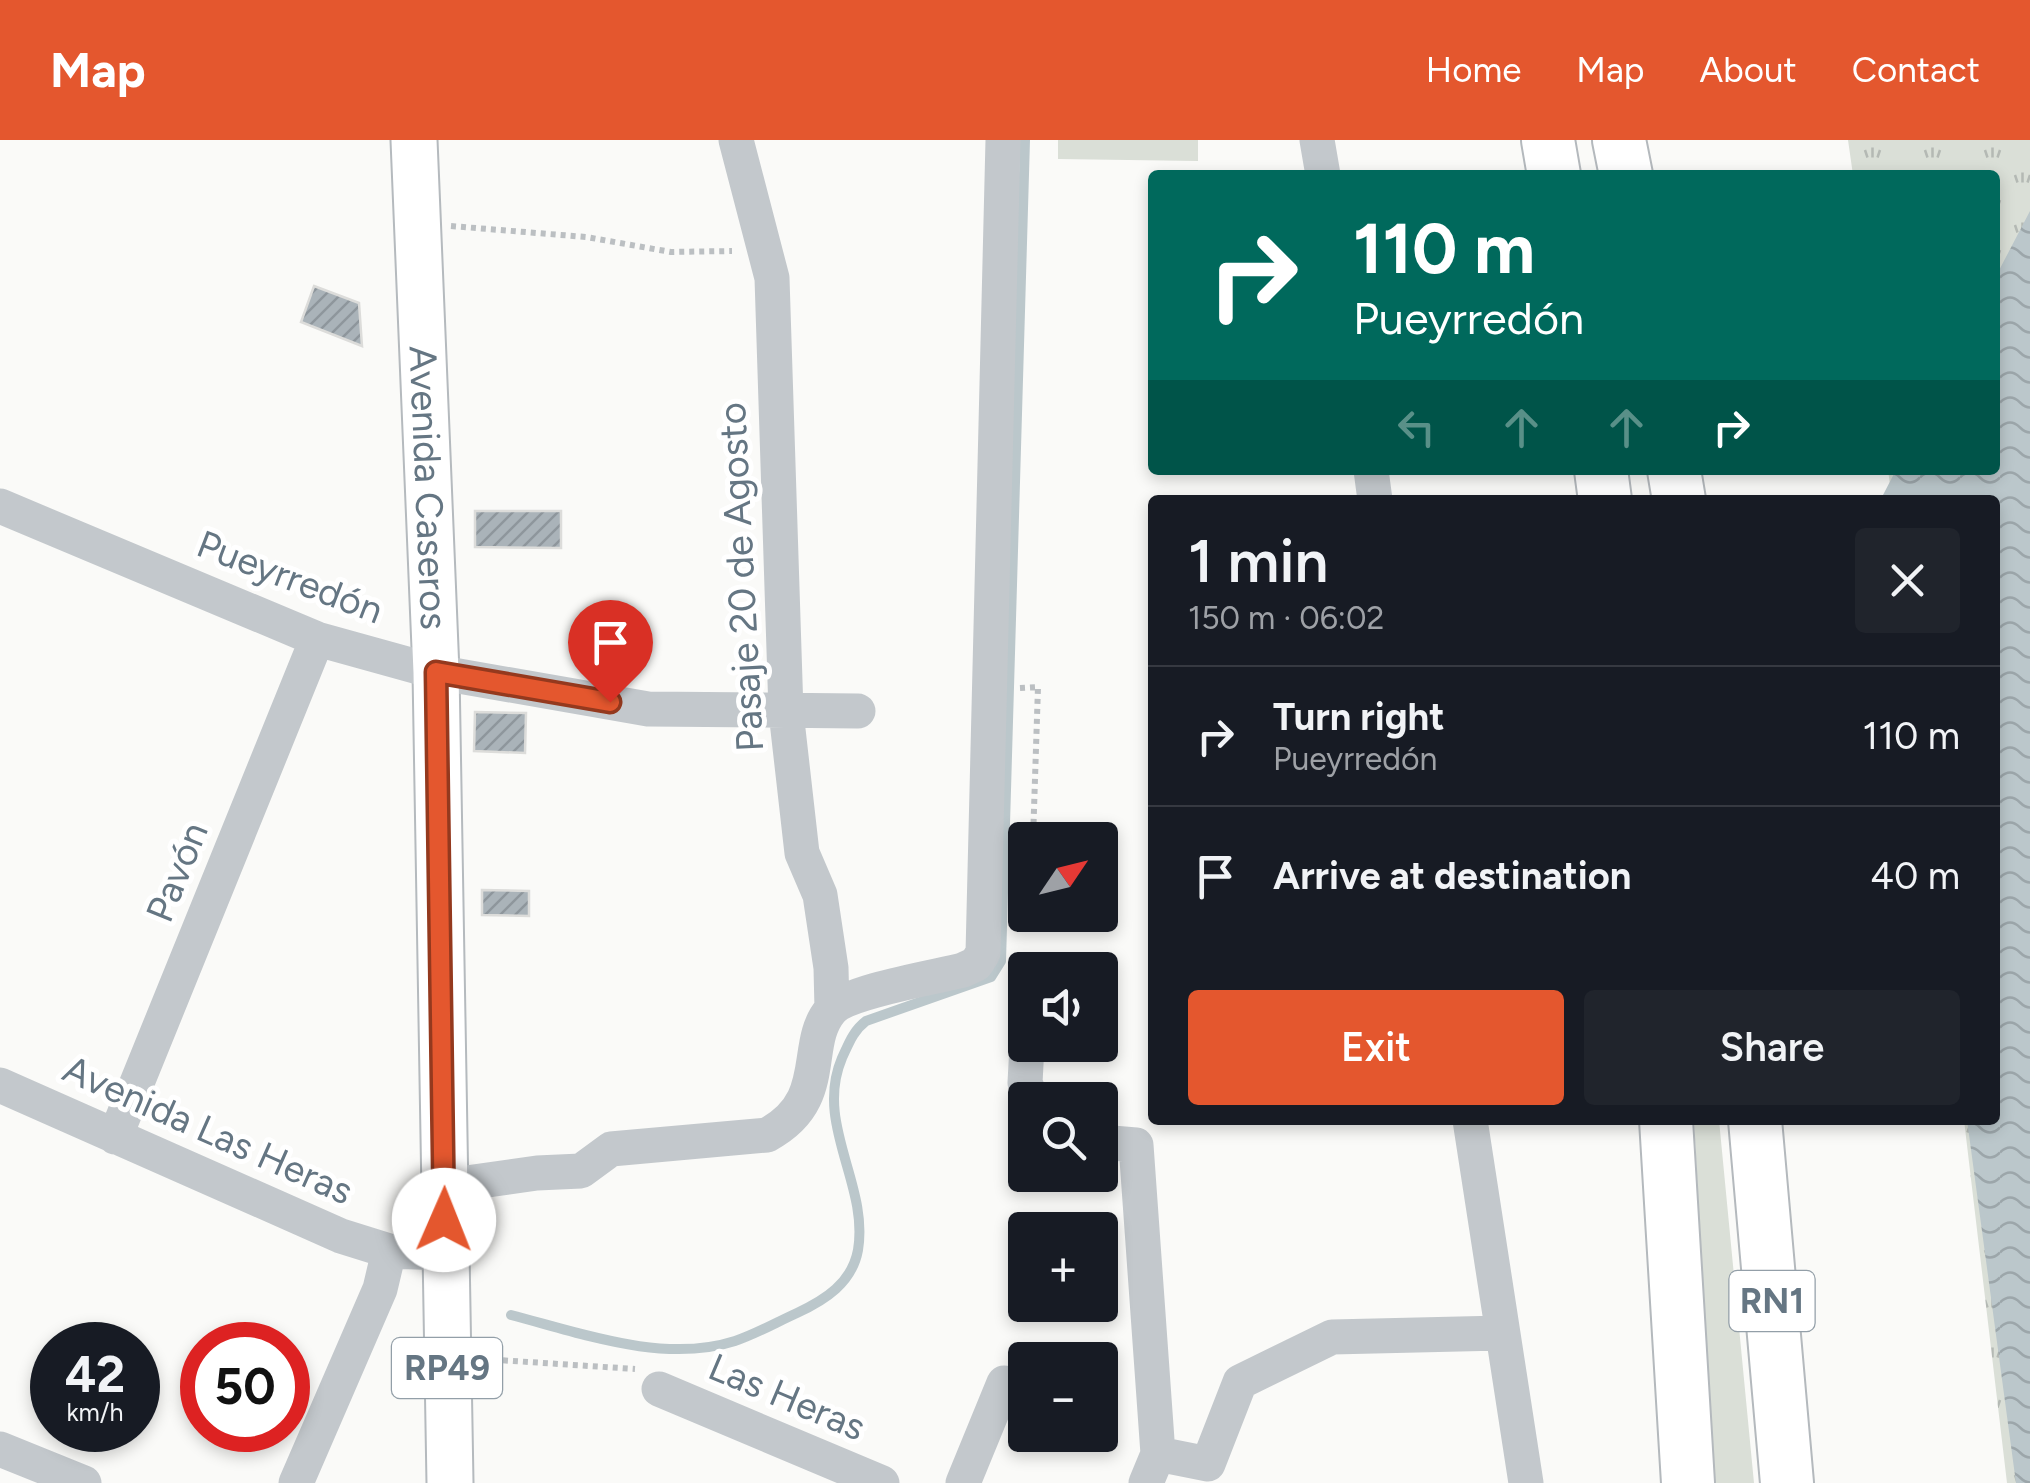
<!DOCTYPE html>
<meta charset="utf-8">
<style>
:root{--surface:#171b24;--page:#20242c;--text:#f1f3f6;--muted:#9ea1a6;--line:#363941;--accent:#e4572e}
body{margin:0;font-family:Figtree,sans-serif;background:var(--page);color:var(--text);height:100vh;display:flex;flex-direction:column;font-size:38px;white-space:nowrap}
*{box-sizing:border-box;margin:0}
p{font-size:32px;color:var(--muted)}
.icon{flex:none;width:55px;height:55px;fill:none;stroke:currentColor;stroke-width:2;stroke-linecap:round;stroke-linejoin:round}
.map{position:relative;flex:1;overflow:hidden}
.panel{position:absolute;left:1148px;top:355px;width:852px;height:630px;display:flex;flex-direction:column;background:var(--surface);border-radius:10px;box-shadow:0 5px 15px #0003}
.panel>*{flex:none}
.hud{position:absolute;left:1148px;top:30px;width:852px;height:305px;border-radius:10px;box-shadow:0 5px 15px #0003;background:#00695c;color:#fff;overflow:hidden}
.needle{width:65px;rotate:55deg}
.tools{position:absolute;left:1008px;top:682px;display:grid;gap:20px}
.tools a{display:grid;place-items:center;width:110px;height:110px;border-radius:10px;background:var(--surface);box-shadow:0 5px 15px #0003;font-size:50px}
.speed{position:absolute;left:30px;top:1182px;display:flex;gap:20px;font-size:50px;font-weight:700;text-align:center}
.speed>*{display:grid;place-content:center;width:130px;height:130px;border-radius:50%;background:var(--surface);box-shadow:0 5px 15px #0003;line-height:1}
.speed small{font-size:25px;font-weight:400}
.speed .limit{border:15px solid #d22;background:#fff;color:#111}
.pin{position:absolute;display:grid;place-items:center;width:85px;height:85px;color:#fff;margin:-102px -42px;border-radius:50% 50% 50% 0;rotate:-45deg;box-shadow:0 0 10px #0007}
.pin .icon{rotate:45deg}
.me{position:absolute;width:110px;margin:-55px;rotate:1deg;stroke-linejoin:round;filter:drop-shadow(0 0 8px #0008)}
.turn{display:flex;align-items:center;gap:35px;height:210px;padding:0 40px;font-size:45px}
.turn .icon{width:130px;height:130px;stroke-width:2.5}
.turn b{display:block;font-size:70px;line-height:85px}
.lanes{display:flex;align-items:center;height:95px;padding:0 40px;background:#0003;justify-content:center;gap:50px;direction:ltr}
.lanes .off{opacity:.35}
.round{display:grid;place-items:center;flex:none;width:105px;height:105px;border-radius:10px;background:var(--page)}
.summary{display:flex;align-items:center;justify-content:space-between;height:170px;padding:0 40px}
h1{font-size:60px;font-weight:600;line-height:75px}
.primary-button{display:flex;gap:20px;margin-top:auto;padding:20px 40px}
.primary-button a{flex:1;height:115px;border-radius:10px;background:var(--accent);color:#fff;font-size:40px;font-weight:600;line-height:115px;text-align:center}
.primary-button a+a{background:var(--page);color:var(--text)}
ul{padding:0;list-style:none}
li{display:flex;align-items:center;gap:30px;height:140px;padding:0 40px;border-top:2px solid var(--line)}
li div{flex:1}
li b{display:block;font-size:38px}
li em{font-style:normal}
header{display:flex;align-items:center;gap:60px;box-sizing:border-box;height:140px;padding:0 50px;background:var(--accent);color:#fff}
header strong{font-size:48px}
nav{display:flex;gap:55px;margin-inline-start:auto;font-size:35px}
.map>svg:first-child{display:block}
.grass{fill:url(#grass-tufts)}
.garden{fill:#dadfd7}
.water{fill:url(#water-waves)}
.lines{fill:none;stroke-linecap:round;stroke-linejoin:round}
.stream{stroke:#bbc7cb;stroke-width:10}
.building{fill:url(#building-hatch);stroke:#dcdcda;stroke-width:2.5}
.major-casing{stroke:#b5babe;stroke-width:49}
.highway-casing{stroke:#b4b9bd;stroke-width:56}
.path{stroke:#bbbfc2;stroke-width:6;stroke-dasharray:5 5;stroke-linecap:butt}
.minor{stroke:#c3c8cc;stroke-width:35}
.major{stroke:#fff;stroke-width:45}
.highway{stroke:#fff;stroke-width:52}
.route-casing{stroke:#94391e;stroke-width:25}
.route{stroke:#e4572e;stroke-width:18}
.labels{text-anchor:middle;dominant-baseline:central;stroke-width:10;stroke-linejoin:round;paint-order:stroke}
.shield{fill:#fff;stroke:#939fa8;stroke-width:2.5}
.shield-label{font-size:35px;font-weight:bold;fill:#657683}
.street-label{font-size:38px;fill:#657683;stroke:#fff}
</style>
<header>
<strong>Map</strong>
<nav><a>Home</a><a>Map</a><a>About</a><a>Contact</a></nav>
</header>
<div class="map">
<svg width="2030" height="1343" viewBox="0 0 2030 1343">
<defs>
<pattern id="grass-tufts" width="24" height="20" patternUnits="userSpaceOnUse" patternTransform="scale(2.5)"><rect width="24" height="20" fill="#dadfd7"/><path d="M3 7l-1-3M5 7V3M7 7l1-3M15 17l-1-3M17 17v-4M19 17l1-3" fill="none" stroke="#b4b9b4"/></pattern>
<pattern id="water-waves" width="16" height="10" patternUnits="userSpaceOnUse" patternTransform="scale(2.5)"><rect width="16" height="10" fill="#bbc7cb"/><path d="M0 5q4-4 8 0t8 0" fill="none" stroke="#9ca6aa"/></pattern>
<pattern id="building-hatch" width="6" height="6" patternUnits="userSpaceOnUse" patternTransform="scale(2.5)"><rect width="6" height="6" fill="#aab3b9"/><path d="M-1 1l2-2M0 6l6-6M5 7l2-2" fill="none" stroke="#8e969c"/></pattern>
</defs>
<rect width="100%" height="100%" fill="#fafaf8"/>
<path class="grass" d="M1848,0h182v1343h-23l-43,-363h31v-620h-103l-4,-30h107v-295h-142z"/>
<path class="garden" d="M1058,0h140v21l-140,-2z
M1694,980h25l35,363h-41z"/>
<path class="water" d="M2030,71v1272h-14l-49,-363h28v-620h-112v-5l13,-25h99v-192z"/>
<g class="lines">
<path class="stream" d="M511,1175c69,18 153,49 224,26 21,-7 42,-19 62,-28 28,-13 55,-30 61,-63 11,-66 -44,-126 -16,-192 7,-15 11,-27 24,-37l125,-44 10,-16 24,-821"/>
</g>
<path class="building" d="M314,146l45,17 3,43 -61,-24z
M475,371h86v37l-86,-1z
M475,572l51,1 -1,40 -51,-2z
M482,750l47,1v25l-47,-1z"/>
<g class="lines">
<defs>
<g id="major">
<path id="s1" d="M414,0l22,532 14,811"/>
</g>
<path id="highway" d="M1548,0l6,35
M1619,0l7,35
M1601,330l4,30
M1674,330l5,30
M1666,980l22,363
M1755,980l32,363"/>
</defs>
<use href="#major" class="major-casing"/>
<use href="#highway" class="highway-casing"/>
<path class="path" d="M451,86l135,11 85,15 61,-1
M1020,548l18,-1 -5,153
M1100,720h4
M483,1219l152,10"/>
<path class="minor" d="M736,0l36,138 14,434 16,141 18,42 11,73 1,41
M1317,0l6,35
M1371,330l4,30
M0,366l317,133 119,33 212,37 210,2
M1027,905l-2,38 7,17
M0,945l341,151 48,15 54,2
M1470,980l56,363
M115,997l202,-498
M1100,1002l36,3 22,309
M445,1046l92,-13 44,-2 30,-22 156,-14c65,-35 34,-90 64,-125 17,-19 105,-33 132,-40l13,-6 7,-11 20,-813
M659,1249l223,94
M0,1309l84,34
M296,1343l84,-194 9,-38
M963,1343l41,-100
M1146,1343l12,-29 50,10 32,-82 92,-45 170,-4"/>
<use href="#major" class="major"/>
<use href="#highway" class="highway"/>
</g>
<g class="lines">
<defs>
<path id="route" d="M444,1080l-8,-548 174,30"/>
</defs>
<use href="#route" class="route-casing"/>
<use href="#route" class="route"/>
</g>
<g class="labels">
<g class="shield">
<rect x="1729.5" y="1131" width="85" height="60" rx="8"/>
<rect x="392" y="1198" width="110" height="60" rx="8"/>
</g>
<g class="shield-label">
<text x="1772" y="1161">RN1</text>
<text x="447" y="1228">RP49</text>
</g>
<g class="street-label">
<text stroke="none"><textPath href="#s1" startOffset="348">Avenida Caseros</textPath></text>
<text transform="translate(290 437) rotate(21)">Pueyrredón</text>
<text transform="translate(741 437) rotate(-93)">Pasaje 20 de Agosto</text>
<text transform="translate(177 732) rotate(-68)">Pavón</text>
<text transform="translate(208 990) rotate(24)">Avenida Las Heras</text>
<text transform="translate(787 1257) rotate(23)">Las Heras</text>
</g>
</g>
</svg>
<div class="tools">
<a><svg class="needle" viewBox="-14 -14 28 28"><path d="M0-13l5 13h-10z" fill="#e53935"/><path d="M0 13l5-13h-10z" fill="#9ea1a6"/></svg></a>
<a><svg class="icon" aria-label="sound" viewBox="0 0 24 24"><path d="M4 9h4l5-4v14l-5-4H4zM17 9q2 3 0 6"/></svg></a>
<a><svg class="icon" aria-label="search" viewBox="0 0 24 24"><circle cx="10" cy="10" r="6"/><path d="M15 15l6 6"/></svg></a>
<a>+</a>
<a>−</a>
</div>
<div class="speed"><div>42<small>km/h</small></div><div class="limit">50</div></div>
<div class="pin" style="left:610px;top:562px;background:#d93025"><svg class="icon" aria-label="arrive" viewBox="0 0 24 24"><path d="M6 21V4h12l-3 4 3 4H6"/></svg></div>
<svg class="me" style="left:444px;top:1080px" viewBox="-20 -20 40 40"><circle r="19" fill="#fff"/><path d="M0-13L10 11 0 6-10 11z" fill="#e4572e"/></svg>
<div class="hud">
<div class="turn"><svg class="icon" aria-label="right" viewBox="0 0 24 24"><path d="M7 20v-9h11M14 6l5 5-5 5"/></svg><div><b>110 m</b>Pueyrredón</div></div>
<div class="lanes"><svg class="icon off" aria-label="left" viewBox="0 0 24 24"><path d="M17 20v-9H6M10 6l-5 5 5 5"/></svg><svg class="icon off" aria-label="ahead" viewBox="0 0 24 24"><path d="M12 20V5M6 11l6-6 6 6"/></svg><svg class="icon off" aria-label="ahead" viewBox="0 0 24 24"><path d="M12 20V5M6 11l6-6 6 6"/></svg><svg class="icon" aria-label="right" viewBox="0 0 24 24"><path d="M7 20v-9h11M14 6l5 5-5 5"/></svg></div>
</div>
<section class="panel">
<div class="summary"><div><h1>1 min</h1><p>150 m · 06:02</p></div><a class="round"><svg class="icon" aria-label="close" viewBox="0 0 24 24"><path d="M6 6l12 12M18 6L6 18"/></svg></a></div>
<ul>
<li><svg class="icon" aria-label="right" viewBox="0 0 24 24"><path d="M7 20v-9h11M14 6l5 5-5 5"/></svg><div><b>Turn right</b><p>Pueyrredón</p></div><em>110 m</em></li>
<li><svg class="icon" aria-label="arrive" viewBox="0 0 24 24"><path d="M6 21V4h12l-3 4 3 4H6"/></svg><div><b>Arrive at destination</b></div><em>40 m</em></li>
</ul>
<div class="primary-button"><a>Exit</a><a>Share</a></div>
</section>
</div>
